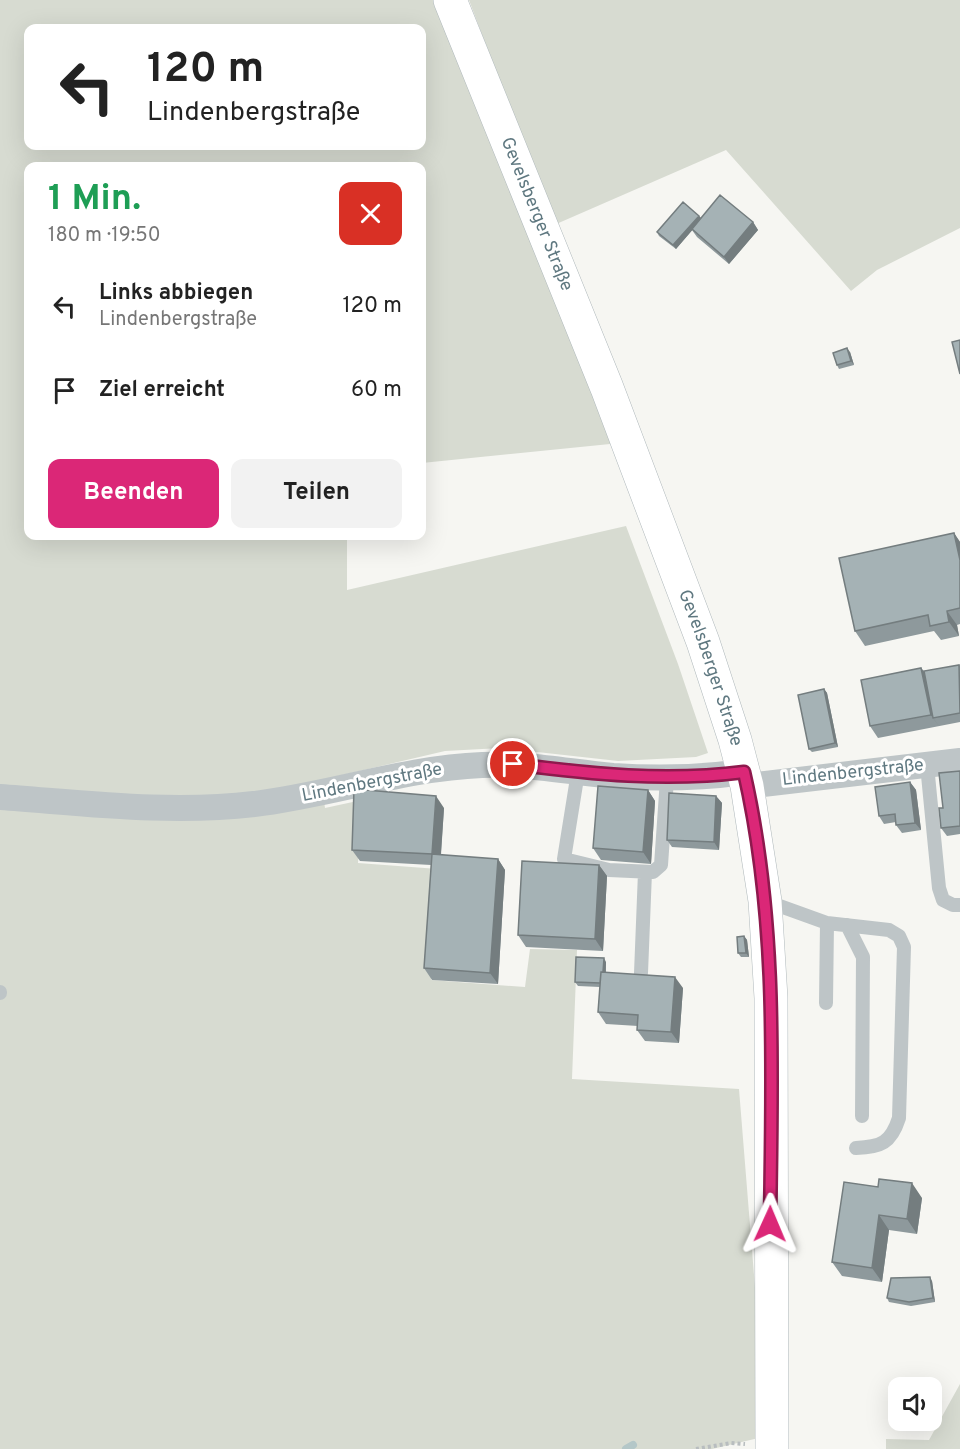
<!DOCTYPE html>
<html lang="de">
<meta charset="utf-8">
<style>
:root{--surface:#fff;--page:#f2f2f2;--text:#222;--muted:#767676;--accent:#db2777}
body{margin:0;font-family:Overpass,sans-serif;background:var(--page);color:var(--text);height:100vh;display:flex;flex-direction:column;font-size:22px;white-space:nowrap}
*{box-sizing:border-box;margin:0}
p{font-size:20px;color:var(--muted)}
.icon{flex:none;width:33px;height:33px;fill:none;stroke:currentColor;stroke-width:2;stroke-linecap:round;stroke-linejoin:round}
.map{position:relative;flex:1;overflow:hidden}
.panel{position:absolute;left:24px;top:162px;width:402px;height:378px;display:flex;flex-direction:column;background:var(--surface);border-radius:12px;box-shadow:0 6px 24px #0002}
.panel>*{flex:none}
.hud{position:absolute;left:24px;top:24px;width:402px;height:126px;border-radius:12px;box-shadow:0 6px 24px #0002;background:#fff;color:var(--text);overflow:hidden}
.tools{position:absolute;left:888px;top:1377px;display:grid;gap:12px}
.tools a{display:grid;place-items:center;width:54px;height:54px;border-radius:12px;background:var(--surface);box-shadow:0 6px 24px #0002;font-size:30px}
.pin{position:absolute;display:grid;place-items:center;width:51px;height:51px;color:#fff;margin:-26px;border:3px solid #fff;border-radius:50%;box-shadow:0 2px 6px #0007}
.me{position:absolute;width:66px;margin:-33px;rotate:1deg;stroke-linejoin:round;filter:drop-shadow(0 0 4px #0008)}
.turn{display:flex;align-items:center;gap:21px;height:126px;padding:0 24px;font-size:27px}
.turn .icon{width:78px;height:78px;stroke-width:2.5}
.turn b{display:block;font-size:42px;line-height:51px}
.round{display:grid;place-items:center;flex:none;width:63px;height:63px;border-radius:12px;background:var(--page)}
.headline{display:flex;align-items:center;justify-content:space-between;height:102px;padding:0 24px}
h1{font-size:36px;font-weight:700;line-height:45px;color:#1e9e55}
.cta{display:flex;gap:12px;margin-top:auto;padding:12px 24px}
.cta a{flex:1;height:69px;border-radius:12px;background:var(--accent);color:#fff;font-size:24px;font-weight:700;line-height:69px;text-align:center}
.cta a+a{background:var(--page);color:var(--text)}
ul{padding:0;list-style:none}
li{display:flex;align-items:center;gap:18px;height:84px;padding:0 24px}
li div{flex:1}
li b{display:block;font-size:22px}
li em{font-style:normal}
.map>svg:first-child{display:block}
.green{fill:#d7dbd1;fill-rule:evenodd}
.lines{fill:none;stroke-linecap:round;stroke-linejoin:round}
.stream{stroke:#b4c7c8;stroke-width:8}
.secondary-casing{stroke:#b0b9bc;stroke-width:34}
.path{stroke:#b8bdbf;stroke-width:4;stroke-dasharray:3 3;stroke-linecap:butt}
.service{stroke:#bec5c7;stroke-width:14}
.minor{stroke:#bec5c7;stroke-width:26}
.secondary{stroke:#fff;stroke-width:33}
.wall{fill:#8e999c}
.shaded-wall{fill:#747d7f}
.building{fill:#a5b2b5;stroke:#747d7f;stroke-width:1.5}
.route-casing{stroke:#8e194d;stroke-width:15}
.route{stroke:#db2777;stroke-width:10}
.labels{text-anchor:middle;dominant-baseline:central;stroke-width:6;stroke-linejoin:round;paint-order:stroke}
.street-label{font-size:18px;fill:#5f7880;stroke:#fff}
</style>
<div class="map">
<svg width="960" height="1449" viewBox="0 0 960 1449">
<rect width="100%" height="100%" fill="#f6f6f2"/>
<path class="green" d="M0,0h463l157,443 -198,20v-297h-394v370h319v54l279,-64 52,138 30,89 -12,4 -78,4 -117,-13 -56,3 -124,29 4,28 37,-8 -4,63 80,6 -7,111 94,7 5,-38 47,1 -5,129 167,10 28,347 -55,13h-712zM28,28h394v118h-394z
M469,0h491v228l-83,42 -26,21 -125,-141 -172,75z
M960,1384v65h-74v-10l43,1z"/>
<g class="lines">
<path class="stream" d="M626,1449l7,-4"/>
<defs>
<g id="secondary">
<path id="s1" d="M450,0l157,388 96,254 32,98 12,46 18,115 6,97 1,451"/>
</g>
</defs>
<use href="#secondary" class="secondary-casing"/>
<path class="path" d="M696,1449l35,-6 14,1"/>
<path class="service" d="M927,765l12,123 4,12 10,5h7
M578,772l-14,87 45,11 44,2 8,-7 6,-86
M766,901l61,22 62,7 10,6 5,11 -5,171c-8,25 -18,29 -43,30
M847,925l16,32 -1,159
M641,973l4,-101
M0,992v1
M826,1003l1,-80"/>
<path class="minor" d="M747,786l213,-25
M0,797c84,6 170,17 254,7 76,-9 150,-36 228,-39 44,-2 87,7 131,11 44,3 87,2 131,-4"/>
<use href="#secondary" class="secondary"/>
</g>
<path class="wall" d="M699,216l2,2 52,4 5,8 -29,34 -32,-27 -5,-7 -16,19 -17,-13 -2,-4z
M850,352l4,13 -15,4 -2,-4z
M954,533l6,9v82l-3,1 2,11 -18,4 -7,-9 -69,15 -10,-15z
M960,665v57l-82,16 -8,-12 51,-58 3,3z
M824,689l3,4 11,54 -26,5 -3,-3z
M960,771v63l-13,2 -6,-8 2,-20z
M910,782l6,8 5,40 -19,3 -6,-8v-3l-12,2 -5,-8z
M648,790l7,11 -4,63 -50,-4 -8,-12z
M716,796l6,7 -3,47 -47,-3 -5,-7z
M444,808l-3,47 57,4 7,11 -7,114 -66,-4 -8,-12 7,-103 -71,-4 -8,-11z
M599,865l8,11 -4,75 -77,-4 -8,-12z
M744,936l3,4 2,17h-8l-3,-4z
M606,962v10l77,16 -4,55 -34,-2 -8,-11 1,-4 -32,-2 -8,-12 2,-25 -22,-1 -3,-4z
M844,1182l78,16 -5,36 -28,-4 -7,52 -40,-6 -10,-14z
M932,1281l3,21 -24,4 -22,-4 -2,-4z"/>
<path class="shaded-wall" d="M699,216l3,3 -26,30 -3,-4z
M753,222l5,8 -29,34 -5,-7z
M847,348l3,4 4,13 -3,-4z
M954,533l6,9v18z
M947,611l10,14 2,11 -10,-14z
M921,668l8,11 4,39 6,8 -8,-11z
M824,689l3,4 11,54 -3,-4z
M910,782l6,8 5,40 -6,-7z
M648,790l7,11 -4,63 -8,-12z
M436,796l8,12 -4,58 -8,-12z
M716,796l6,7 -3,47 -5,-8z
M498,859l7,11 -7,114 -8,-11z
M599,865l8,11 -4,75 -8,-12z
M744,936l3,4 2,17 -3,-4z
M604,958l2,4 -1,25 -3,-4z
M675,977l8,11 -4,55 -8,-11z
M912,1183l10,15 -5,36 -10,-15z
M879,1215l10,15 -7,52 -10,-14z
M930,1277l2,4 3,21 -2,-4z"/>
<path class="building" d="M720,195l33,27 -29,35 -32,-28z
M683,202l16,14 -26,29 -16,-13z
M960,340v34l-8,-32z
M847,348l4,13 -14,4 -4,-12z
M954,533l6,27v48l-13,3 2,11 -19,4 -2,-11 -73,16 -16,-73z
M959,665l1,48 -27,5 -9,-47z
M921,668l10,47 -61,11 -9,-46z
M824,689l11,54 -26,6 -11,-54z
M960,771v55l-19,2 -2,-20h4l-4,-35z
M910,782l5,41 -19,2 -1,-11 -16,2 -4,-29z
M598,786l50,4 -5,62 -50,-4z
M354,789l82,7 -4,58 66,5 -8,114 -66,-5 8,-114 -80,-4z
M669,793l47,3 -2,46 -47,-2z
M522,861l77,4 -4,74 -77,-4z
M744,936l2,17h-8l-1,-16z
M576,957l28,1 -1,14h-2l-1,11 -25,-1z
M601,972l74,5 -4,55 -34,-2 1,-15 -40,-3z
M879,1179l33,4 -5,36 -28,-4 -7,53 -40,-6 12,-80 34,5z
M930,1277l3,21 -24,4 -22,-4 4,-20z"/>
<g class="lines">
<defs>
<path id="route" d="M513,764c79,10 151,18 231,8 34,148 28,301 26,452"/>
</defs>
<use href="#route" class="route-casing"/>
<use href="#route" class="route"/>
</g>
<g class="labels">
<g class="street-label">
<text stroke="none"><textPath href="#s1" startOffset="231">Gevelsberger Straße</textPath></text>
<text stroke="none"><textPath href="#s1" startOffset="717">Gevelsberger Straße</textPath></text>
<text transform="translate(853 773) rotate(-6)">Lindenbergstraße</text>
<text transform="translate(372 783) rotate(-11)">Lindenbergstraße</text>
</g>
</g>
</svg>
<div class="tools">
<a><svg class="icon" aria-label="sound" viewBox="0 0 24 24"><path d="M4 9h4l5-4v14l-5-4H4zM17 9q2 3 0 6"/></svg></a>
</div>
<div class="pin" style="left:513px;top:764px;background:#d93025"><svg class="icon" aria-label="arrive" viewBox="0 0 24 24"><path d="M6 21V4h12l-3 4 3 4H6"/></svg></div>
<svg class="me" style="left:770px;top:1224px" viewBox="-20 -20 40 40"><path d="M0-17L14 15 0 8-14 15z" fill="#db2777" stroke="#fff" stroke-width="4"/></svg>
<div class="hud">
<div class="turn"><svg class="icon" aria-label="left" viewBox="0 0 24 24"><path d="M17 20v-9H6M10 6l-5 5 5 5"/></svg><div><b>120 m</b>Lindenbergstraße</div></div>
</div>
<section class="panel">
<div class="headline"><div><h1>1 Min.</h1><p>180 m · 19:50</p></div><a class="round" style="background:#d93025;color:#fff"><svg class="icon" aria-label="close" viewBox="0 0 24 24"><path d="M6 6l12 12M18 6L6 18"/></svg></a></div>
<ul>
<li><svg class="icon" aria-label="left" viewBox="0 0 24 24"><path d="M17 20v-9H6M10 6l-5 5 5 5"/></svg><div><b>Links abbiegen</b><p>Lindenbergstraße</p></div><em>120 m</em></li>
<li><svg class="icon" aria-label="arrive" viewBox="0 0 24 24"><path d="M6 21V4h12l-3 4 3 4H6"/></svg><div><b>Ziel erreicht</b></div><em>60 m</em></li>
</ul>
<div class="cta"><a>Beenden</a><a>Teilen</a></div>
</section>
</div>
